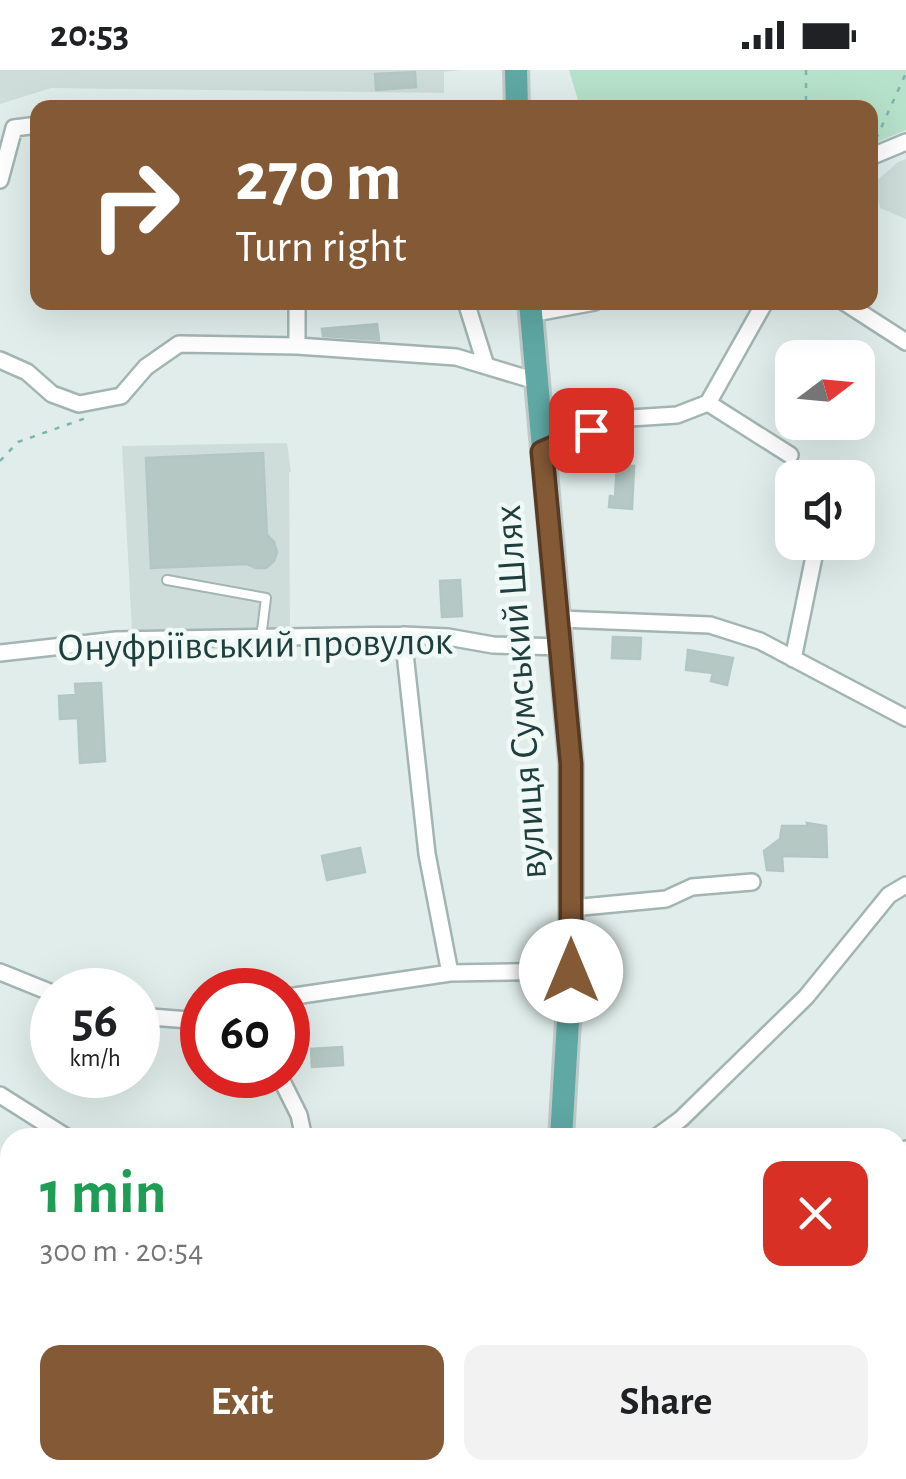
<!DOCTYPE html>
<meta charset="utf-8">
<style>
:root{--surface:#fff;--page:#f2f2f2;--text:#202124;--muted:#757577;--accent:#845936}
body{margin:0;font-family:"Alegreya Sans",sans-serif;background:var(--page);color:var(--text);height:100vh;display:flex;flex-direction:column;font-size:38px;white-space:nowrap}
*{box-sizing:border-box;margin:0}
p{font-size:32px;color:var(--muted)}
.icon{flex:none;width:55px;height:55px;fill:none;stroke:currentColor;stroke-width:2;stroke-linecap:round;stroke-linejoin:round}
.map{position:relative;flex:1;overflow:hidden}
.panel{position:absolute;left:0px;top:1058px;width:908px;height:352px;display:flex;flex-direction:column;background:var(--surface);border-radius:30px 30px 0 0;box-shadow:0 10px 40px #0002}
.panel>*{flex:none}
.guide{position:absolute;left:30px;top:30px;width:848px;height:210px;border-radius:20px;box-shadow:0 10px 40px #0002;background:#845936;color:#fff;overflow:hidden}
.needle{width:65px;rotate:74deg}
.tools{position:absolute;left:775px;top:270px;display:grid;gap:20px}
.tools a{display:grid;place-items:center;width:100px;height:100px;border-radius:20px;background:var(--surface);box-shadow:0 10px 40px #0002;font-size:50px}
.speed{position:absolute;left:30px;top:898px;display:flex;gap:20px;font-size:50px;font-weight:700;text-align:center}
.speed>*{display:grid;place-content:center;width:130px;height:130px;border-radius:50%;background:var(--surface);box-shadow:0 10px 40px #0002;line-height:1}
.speed small{font-size:25px;font-weight:400}
.speed .limit{border:15px solid #d22;background:#fff;color:#111}
.pin{position:absolute;display:grid;place-items:center;width:85px;height:85px;color:#fff;margin:-42px;border-radius:20px;box-shadow:0 5px 15px #0006}
.me{position:absolute;width:110px;margin:-55px;rotate:0deg;stroke-linejoin:round;filter:drop-shadow(0 0 8px #0008)}
.turn{display:flex;align-items:center;gap:35px;height:210px;padding:0 40px;font-size:45px}
.turn .icon{width:130px;height:130px;stroke-width:2.5}
.turn b{display:block;font-size:70px;line-height:85px}
.round{display:grid;place-items:center;flex:none;width:105px;height:105px;border-radius:20px;background:var(--page)}
.head{display:flex;align-items:center;justify-content:space-between;height:170px;padding:0 40px}
h1{font-size:60px;font-weight:600;line-height:75px;color:#1e9e55}
.button{display:flex;gap:20px;margin-top:auto;padding:20px 40px}
.button a{flex:1;height:115px;border-radius:20px;background:var(--accent);color:#fff;font-size:40px;font-weight:600;line-height:115px;text-align:center}
.button a+a{background:var(--page);color:var(--text)}
.status{display:flex;justify-content:space-between;align-items:center;height:70px;padding:0 50px;background:var(--surface);direction:ltr}
.status svg{height:28px;fill:currentColor}
.map>svg:first-child{display:block}
.built{fill:#ceddd9}
.green{fill:#b6e1ca}
.building{fill:#b5c8c4;stroke:#b2c7c3;stroke-width:2.5}
.lines{fill:none;stroke-linecap:round;stroke-linejoin:round}
.lane-casing{stroke:#a2b5b3;stroke-width:12}
.street-casing{stroke:#a2b5b3;stroke-width:20}
.primary-casing{stroke:#c0c9c9;stroke-width:28}
.path{stroke:#7cb5af;stroke-width:2.5;stroke-dasharray:5 8;stroke-linecap:butt}
.lane{stroke:#fff;stroke-width:8}
.street{stroke:#fff;stroke-width:15}
.primary{stroke:#5fa8a4;stroke-width:22}
.route-casing{stroke:#563a23;stroke-width:25}
.route{stroke:#845936;stroke-width:18}
.labels{text-anchor:middle;dominant-baseline:central;stroke-width:9;stroke-linejoin:round;paint-order:stroke}
.street-label{font-size:40px;fill:#1e3f3d;stroke:#f1f9f7}
</style>
<div class="status"><b>20:53</b><svg viewBox="0 0 49 12"><path d="M0 12V9h3v3zM5 12V6h3v6zM10 12V3h3v9zM15 12V0h3v12zM26 1h20v11H26zM47 4h2v5h-2z"/></svg></div>
<div class="map">
<svg width="906" height="1409" viewBox="0 0 906 1409">
<rect width="100%" height="100%" fill="#e0edea"/>
<path class="built" d="M0,0h460l-16,2v21l-393,-5 -51,16z
M906,89v60l-26,-11 -6,-25 24,-21z
M287,373l4,29h-2l1,158h-158l-10,-184z
M10,1180v220h87l-29,9h-68v-219z"/>
<path class="green" d="M569,0h337v60l-36,15v-37l-290,-1z
M906,1364v45h-92l15,-9h69v-23z"/>
<path class="building" d="M415,2l1,15 -40,3 -1,-16z
M377,254l2,16 -56,-4 -1,-7z
M263,383l4,82 7,7 3,10 -3,9 -8,7h-10l-9,-4 -96,4 -5,-110z
M617,395l17,1 -2,43 -23,-2 1,-11 5,1z
M460,510l2,36 -20,1 -2,-36z
M613,567l28,1 -1,21 -28,-1z
M688,580l45,8 -6,27 -16,-4 2,-8 -27,-3z
M101,613l4,78 -25,2 -2,-45 -18,1 -1,-23 17,-1 -1,-11z
M807,753l19,3 1,31 -45,-1 1,15 -16,-1 -3,-19 16,-12 2,-13h26z
M360,778l5,24 -38,8 -5,-24z
M342,977l1,18 -31,2 -1,-18z"/>
<g class="lines">
<defs>
<path id="lane" d="M167,510l99,18 -5,40"/>
<path id="street" d="M870,87l36,-15
M0,110l14,-52 24,-3
M297,232v44l159,11 80,24
M466,232l20,64
M844,232l62,40
M530,244l65,-12
M0,290l27,12 25,22 27,10 42,-8 25,-29 33,-23 118,2
M708,333l82,52
M542,382l73,-33 62,-4 31,-12 57,-101
M560,549l150,6 50,16 146,77
M403,565l24,219 23,119
M0,583l116,-13 287,-5 45,2 45,8 70,2
M793,589l24,-117
M572,838l94,-9 26,-12 60,-5
M0,902l52,21
M288,927l162,-24 121,-2
M138,946l64,5
M279,1005l20,40 5,23
M0,1025l68,43
M655,1068l26,-19 125,-122 83,-102 17,-10
M898,1082l8,-3"/>
<path id="primary" d="M516,0l1,38
M530,232l41,462v207l-10,167
M559,1400v9"/>
</defs>
<use href="#lane" class="lane-casing"/>
<use href="#street" class="street-casing"/>
<use href="#primary" class="primary-casing"/>
<path class="path" d="M806,0v38
M876,69l30,-66
M0,391l18,-19 68,-24
M898,1361l8,-7
M602,1400l1,9
M811,1409l13,-9
M851,1409l3,-9"/>
<use href="#lane" class="lane"/>
<use href="#street" class="street"/>
<use href="#primary" class="primary"/>
</g>
<g class="lines">
<defs>
<path id="route" d="M571,901v-207l-29,-312 49,-22"/>
</defs>
<use href="#route" class="route-casing"/>
<use href="#route" class="route"/>
</g>
<g class="labels">
<g class="street-label">
<text transform="translate(255 575) rotate(-1)">Онуфріївський провулок</text>
<text transform="translate(521 622) rotate(-94)">вулиця Сумський Шлях</text>
</g>
</g>
</svg>
<div class="tools">
<a><svg class="needle" viewBox="-14 -14 28 28"><path d="M0-13l5 13h-10z" fill="#e53935"/><path d="M0 13l5-13h-10z" fill="#757577"/></svg></a>
<a><svg class="icon" aria-label="sound" viewBox="0 0 24 24"><path d="M4 9h4l5-4v14l-5-4H4zM17 9q2 3 0 6"/></svg></a>
</div>
<div class="speed"><div>56<small>km/h</small></div><div class="limit">60</div></div>
<div class="pin" style="left:591px;top:360px;background:#d93025"><svg class="icon" aria-label="arrive" viewBox="0 0 24 24"><path d="M6 21V4h12l-3 4 3 4H6"/></svg></div>
<svg class="me" style="left:571px;top:901px" viewBox="-20 -20 40 40"><circle r="19" fill="#fff"/><path d="M0-13L10 11 0 6-10 11z" fill="#845936"/></svg>
<div class="guide">
<div class="turn"><svg class="icon" aria-label="right" viewBox="0 0 24 24"><path d="M7 20v-9h11M14 6l5 5-5 5"/></svg><div><b>270 m</b>Turn right</div></div>
</div>
<section class="panel">
<div class="head"><div><h1>1 min</h1><p>300 m · 20:54</p></div><a class="round" style="background:#d93025;color:#fff"><svg class="icon" aria-label="close" viewBox="0 0 24 24"><path d="M6 6l12 12M18 6L6 18"/></svg></a></div>
<div class="button"><a>Exit</a><a>Share</a></div>
</section>
</div>
